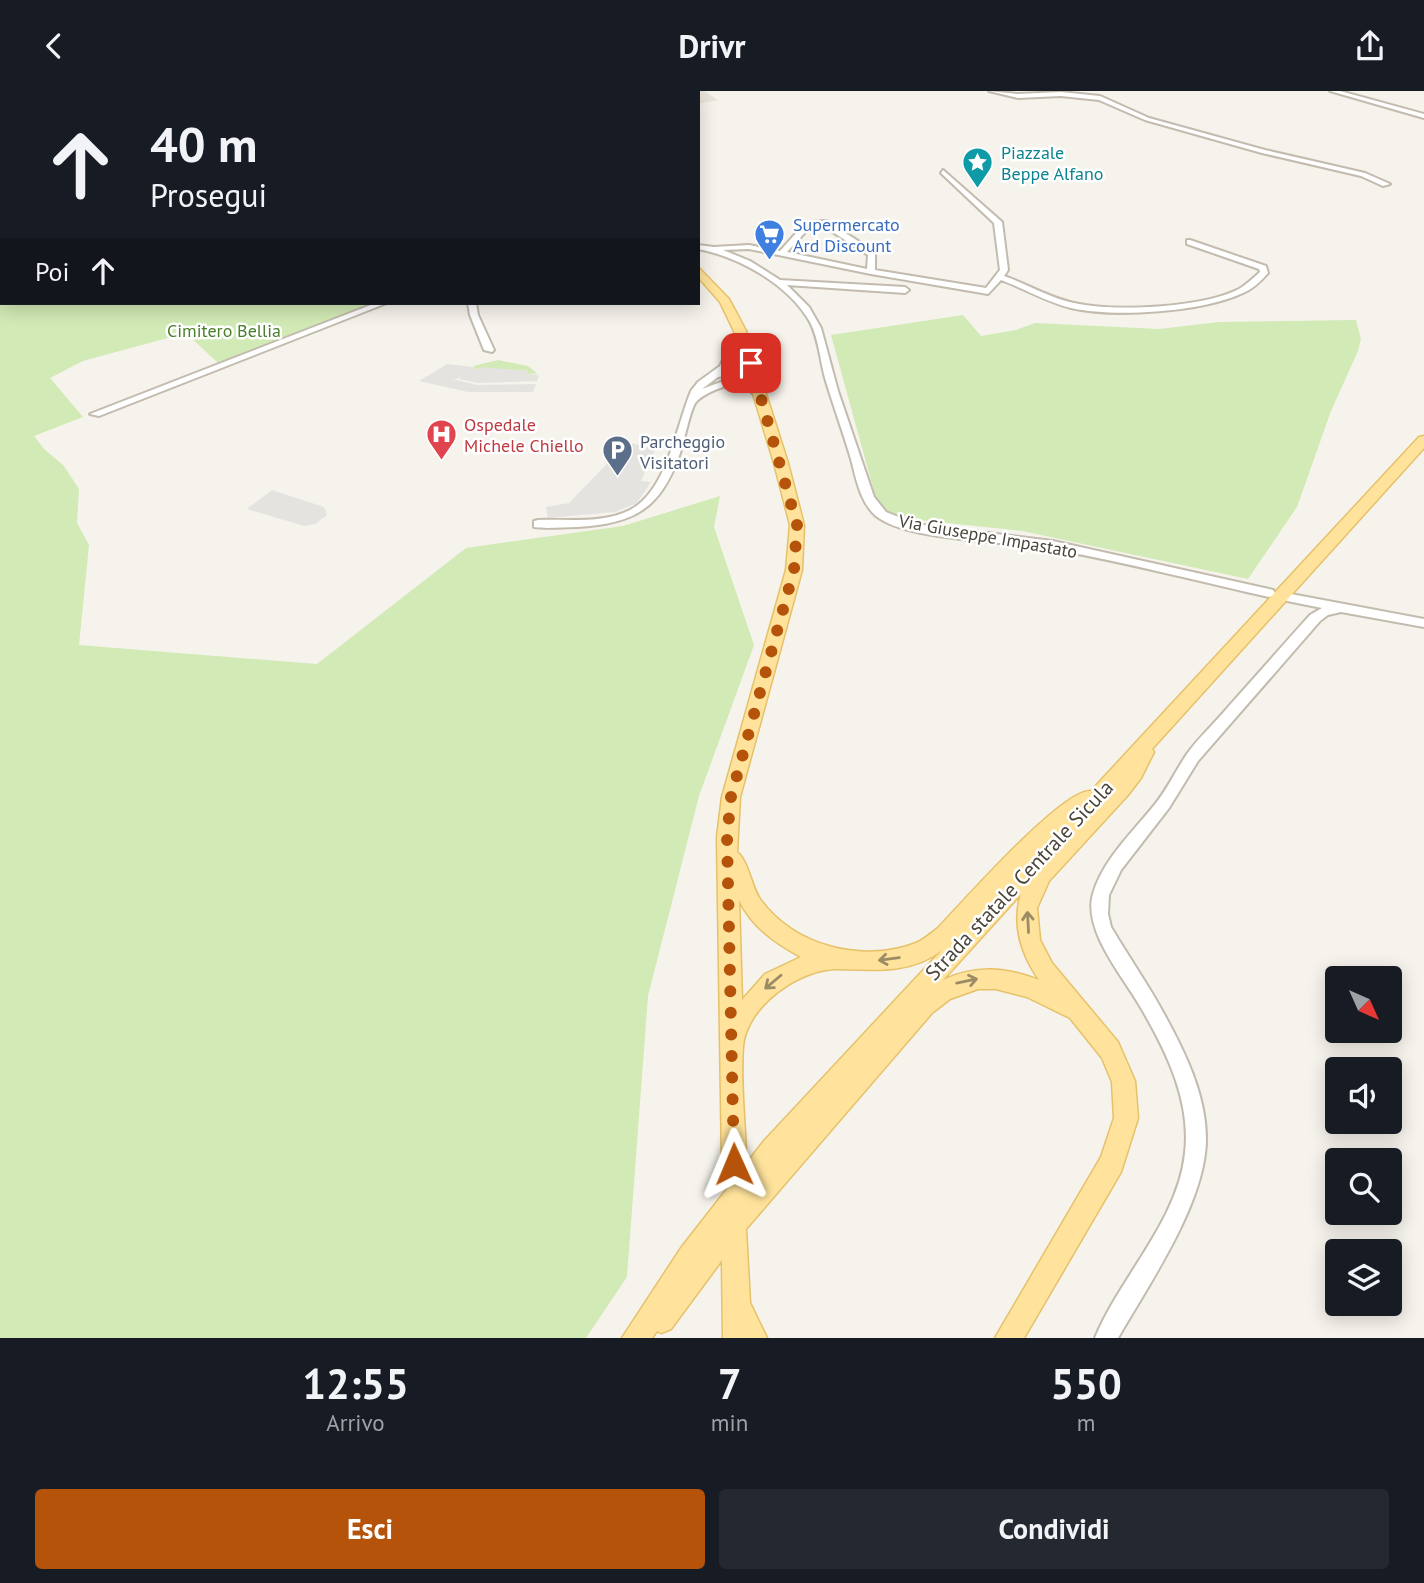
<!DOCTYPE html>
<html lang="it">
<style>
:root{--surface:#171b24;--page:#242831;--text:#f1f3f6;--muted:#9ea1a6;--accent:#b45309}
body{margin:0;font-family:"PT Sans",sans-serif;background:var(--page);color:var(--text);height:100vh;display:flex;flex-direction:column;font-size:26px;white-space:nowrap}
*{box-sizing:border-box;margin:0}
p{font-size:23px;color:var(--muted)}
.icon{flex:none;width:38px;height:38px;fill:none;stroke:currentColor;stroke-width:2;stroke-linecap:round;stroke-linejoin:round}
.map{position:relative;height:1247px;overflow:hidden}
.sheet{display:flex;flex-direction:column;background:var(--surface);flex:1}
.sheet>*{flex:none}
.top-card{position:absolute;left:0px;top:0px;width:700px;height:214px;box-shadow:0 4px 18px #0003;background:#171b24;color:var(--text);overflow:hidden}
.needle{width:46px;rotate:135deg}
.tools{position:absolute;left:1325px;top:875px;display:grid;gap:14px}
.tools a{display:grid;place-items:center;width:77px;height:77px;border-radius:7px;background:var(--surface);box-shadow:0 4px 18px #0003;font-size:35px}
.pin{position:absolute;display:grid;place-items:center;width:60px;height:60px;color:#fff;margin:-30px;border-radius:14px;box-shadow:0 4px 10px #0006}
.me{position:absolute;width:77px;margin:-38px;rotate:359deg;stroke-linejoin:round;filter:drop-shadow(0 0 5px #0008)}
.turn{display:flex;align-items:center;gap:24px;height:147px;padding:0 35px;font-size:32px}
.turn .icon{width:91px;height:91px;stroke-width:2.5}
.turn b{display:block;font-size:49px;line-height:60px}
.then{display:flex;align-items:center;height:66px;padding:0 35px;background:#0003;gap:14px;font-size:26px}
.eta{display:flex;justify-content:space-evenly;align-items:center;height:119px;text-align:center}
.eta b{font-size:42px;font-weight:600;line-height:49px}
.action{display:flex;gap:14px;margin-top:auto;padding:14px 35px}
.action a{flex:1;height:80px;border-radius:7px;background:var(--accent);color:#fff;font-size:28px;font-weight:600;line-height:80px;text-align:center}
.action a+a{background:var(--page);color:var(--text)}
header{display:flex;justify-content:space-between;align-items:center;height:91px;padding:0 35px;background:var(--surface);font-size:32px;font-weight:600}
.map>svg:first-child{display:block}
.residential{fill:#eae5da}
.green{fill:#d2eab5}
.parking{fill:#e5e3e0}
.lines{fill:none;stroke-linecap:round;stroke-linejoin:round}
.minor-casing{stroke:#c2bbae;stroke-width:4}
.major-casing{stroke:#e6c16a;stroke-width:3}
.minor{fill:#fff;fill-rule:evenodd}
.major{fill:#ffe39c;fill-rule:evenodd}
.oneway{stroke:#9c8c66}
.route{stroke:#b45309;stroke-width:12;stroke-dasharray:0 21.6}
.labels{text-anchor:middle;dominant-baseline:central;stroke-width:5;stroke-linejoin:round;paint-order:stroke}
.far-culture-label{font-size:18px;fill:#0d838f;stroke:#fff;text-anchor:start}
.far-shop-label{font-size:18px;fill:#366cbe;stroke:#fff;text-anchor:start}
.far-park-label{font-size:18px;fill:#4a7f2a;stroke:#fff}
.far-health-label{font-size:18px;fill:#be3a42;stroke:#fff;text-anchor:start}
.far-service-label{font-size:18px;fill:#4e5e75;stroke:#fff;text-anchor:start}
.far-street-label{font-size:18px;fill:#4b4439;stroke:#fff}
.street-label{font-size:21px;fill:#4b4439;stroke:#fff}
</style>
<header><svg class="icon" aria-label="back" viewBox="0 0 24 24"><path d="M15 5l-7 7 7 7"/></svg>Drivr<svg class="icon" aria-label="share" viewBox="0 0 24 24"><path d="M12 15V3M7 8l5-5 5 5M5 13v7h14v-7"/></svg></header>
<div class="map">
<svg width="1424" height="1247" viewBox="0 0 1424 1247">
<rect width="100%" height="100%" fill="#f6f3ec"/>
<path class="residential" d="M482,0h222l14,9 -20,4v-11z"/>
<path class="green" d="M0,196l2,16h372l-156,60 -32,-30 -103,28 -33,17 33,39 -49,19 10,13 20,17 15,23 -2,34 12,22 -10,100 238,19 149,-116 157,-22 97,-30 -6,31 40,118 -55,151 -51,200 -21,281 -41,61h-586z
M963,224l18,21 35,-6 19,-7 124,6 60,-7 137,-2 5,19 -3,12 -27,60 -34,96 -49,72 -226,-48 -131,-14 -13,-11 -47,-171z
M498,269l30,6 9,7 -11,2 2,-4 -46,-3 -6,2 -3,-4z"/>
<path class="parking" d="M447,273l26,3 3,3 6,-3 47,4 -2,4 9,-1 3,2 -2,5 -59,2 -19,-4 2,-3 -9,6 5,-2 20,5 59,-1 -3,8h-65l-49,-11z
M628,351l27,8 -14,31 10,1 -14,21 -22,9 -67,6 -2,-11 23,-4z
M272,399l52,17 3,8 -12,9 -11,2 -57,-17z"/>
<g class="lines">
<defs>
<path id="minor" d="M150,0h8l-8,2z
M333,0h6v2h-6z
M570,0h6l1,2h-6z
M615,0h6l2,2h-7z
M989,0l29,3 43,-2 39,4 49,22 116,32 100,23 25,11 -7,2 -22,-10 -99,-23 -117,-33 -46,-20 -38,-4 -43,2z
M1330,0h10l84,23v4z
M943,79l59,52 6,48 -4,6c23,8 46,22 70,27 40,9 128,5 165,-14 7,-4 14,-11 21,-17l-1,-3 -72,-25v-4h3l76,26 2,7c-7,8 -15,16 -25,20 -40,19 -129,25 -172,15 -24,-6 -46,-19 -70,-28l-13,14 -117,-20 -122,-25 -26,1 27,11 30,19 125,7 4,3 -4,3 -118,-8 22,22 12,21 17,63 36,106 12,15 30,12 137,17 216,48 4,1 2,3 -2,3 -4,1c-71,-16 -141,-34 -212,-47 -43,-9 -149,-8 -181,-34 -16,-14 -20,-38 -25,-57 -8,-27 -18,-54 -26,-81 -5,-18 -6,-39 -15,-56 -21,-37 -70,-65 -112,-73v-4l16,2 35,-2 31,6 26,-29 21,-1 48,31v18l111,18 14,-18 -6,-47 -53,-50zM822,134l46,30 -1,14 -80,-17 24,-26z
M376,212h11l-288,113 -9,-2z
M468,212h8l2,12 16,35 -2,2 -8,-2 -14,-35z
M732,249l8,2 -13,28 21,3 12,18 -8,2 -8,-13c-15,5 -38,11 -48,22 -6,7 -12,41 -16,51 -19,56 -46,71 -103,74 -14,0 -30,2 -43,0v-6l4,-1c29,-1 65,4 92,-10 37,-19 46,-83 61,-119l7,-9 22,-16zM729,284l8,1 -35,13 16,-12z
M1291,503l133,25v8l-83,-15 -13,3 -8,6 -122,140 -29,47 -48,62 -12,25 -1,19 3,13c17,29 37,57 53,87 21,38 42,81 42,125 0,63 -57,145 -88,199h-23c25,-61 83,-117 90,-185 6,-50 -17,-98 -41,-140 -17,-32 -62,-81 -51,-119 10,-35 41,-63 63,-91 12,-15 20,-33 31,-49 12,-17 29,-32 42,-48 27,-30 54,-61 81,-91l12,-7 -35,-7 -2,-3 2,-3z"/>
<path id="major" d="M494,0h8l2,2h-8z
M524,0h8l1,2h-8z
M698,176l31,32 17,32 42,132 16,62 -2,45 -62,227 -3,55c12,10 14,34 23,47 33,47 103,65 156,44 8,-3 15,-10 22,-15 23,-24 126,-141 153,-137l328,-354 5,-1v12l-272,301 2,3 -13,26 -13,17 -79,86 -12,27 3,32 12,23 66,79 17,39 3,37 -17,54 -97,166h-29l106,-181 13,-39 -2,-36 -10,-24 -32,-40 -43,-21 -31,-8h-18l-28,10 -18,14 -186,216 4,74 17,35h-44l-1,-78 -51,69 -10,4 -4,-2 -5,7h-30l59,-90 57,-73 -4,1 -9,-3 -3,-9 -5,-327 5,-40 64,-227 4,-45 -16,-62 -40,-132 -14,-29 -22,-25zM1021,803c-9,30 0,60 18,86 -34,-13 -63,-15 -96,0zM739,809c13,27 36,43 62,57l-36,17 -23,26zM942,859l-178,191 -18,23c0,-38 -6,-79 -3,-117 3,-41 57,-79 96,-78 36,1 72,5 103,-19z"/>
</defs>
<use href="#minor" class="minor-casing"/>
<use href="#major" class="major-casing"/>
<use href="#minor" class="minor"/>
<use href="#major" class="major"/>
</g>
<defs><path id="oneway-shaft" d="M-6 0H5M1.5-3L5.5 0L1.5 3" fill="none" stroke-width="1.6" stroke-linecap="round" stroke-linejoin="round" transform="scale(1.75)"/></defs>
<g class="oneway">
<use href="#oneway-shaft" transform="translate(1028 831) rotate(-93)"/>
<use href="#oneway-shaft" transform="translate(889 868) rotate(172)"/>
<use href="#oneway-shaft" transform="translate(967 890) rotate(-12)"/>
<use href="#oneway-shaft" transform="translate(773 891) rotate(140)"/>
</g>
<g class="lines">
<path class="route" d="M734,1073l-7,-327 4,-40 63,-227 3,-45 -46,-162"/>
</g>
<defs>
<symbol id="sight-pin" viewBox="-11 -11 22 30"><path d="M0 17L-7.5 6A9.5 9.5 0 1 1 7.5 6Z" fill="#0f9aa8" stroke="#fff"/><path d="M0-6L1.8-2.2L6-1.7L2.9 1.2L3.7 5.4L0 3.3L-3.7 5.4L-2.9 1.2L-6-1.7L-1.8-2.2Z" fill="#fff"/></symbol>
<symbol id="supermarket-pin" viewBox="-11 -11 22 30"><path d="M0 17L-7.5 6A9.5 9.5 0 1 1 7.5 6Z" fill="#3f7fe0" stroke="#fff"/><path d="M-6-5.5h2.5l.6 2H6L4.5 2H-2.5L-4.4-4H-6ZM-1.5 3.2a1.3 1.3 0 1 0 .1 0ZM3 3.2a1.3 1.3 0 1 0 .1 0Z" fill="#fff"/></symbol>
<symbol id="hospital-pin" viewBox="-11 -11 22 30"><path d="M0 17L-7.5 6A9.5 9.5 0 1 1 7.5 6Z" fill="#e0444e" stroke="#fff"/><path d="M-5-5h3v3.5h4V-5h3V5h-3V1.5h-4V5h-3Z" fill="#fff"/></symbol>
<symbol id="parking-pin" viewBox="-11 -11 22 30"><path d="M0 17L-7.5 6A9.5 9.5 0 1 1 7.5 6Z" fill="#5c6f8a" stroke="#fff"/><path d="M-3.5-5.5H1a3.5 3.5 0 0 1 0 7H-1V5.5H-3.5ZM-1-3.4V-.6H.8a1.4 1.4 0 0 0 0-2.8Z" fill="#fff"/></symbol>
</defs>
<g fill-rule="evenodd">
<use href="#sight-pin" x="960" y="54" width="35" height="47"/>
<use href="#supermarket-pin" x="752" y="126" width="35" height="47"/>
<use href="#hospital-pin" x="424" y="326" width="35" height="47"/>
<use href="#parking-pin" x="600" y="342" width="35" height="47"/>
</g>
<g class="labels">
<g class="far-culture-label">
<text x="1001" y="61">Piazzale<tspan x="1001" dy="21">Beppe Alfano</tspan></text>
</g>
<g class="far-shop-label">
<text x="793" y="133">Supermercato<tspan x="793" dy="21">Ard Discount</tspan></text>
</g>
<g class="far-park-label">
<text x="224" y="239">Cimitero Bellia</text>
</g>
<g class="far-health-label">
<text x="464" y="333">Ospedale<tspan x="464" dy="21">Michele Chiello</tspan></text>
</g>
<g class="far-service-label">
<text x="640" y="350">Parcheggio<tspan x="640" dy="21">Visitatori</tspan></text>
</g>
<g class="far-street-label">
<text transform="translate(988 445) rotate(10)">Via Giuseppe Impastato</text>
</g>
<g class="street-label">
<text transform="translate(1019 789) rotate(-47)">Strada statale Centrale Sicula</text>
</g>
</g>
</svg>
<div class="tools">
<a><svg class="needle" viewBox="-14 -14 28 28"><path d="M0-13l5 13h-10z" fill="#e53935"/><path d="M0 13l5-13h-10z" fill="#9ea1a6"/></svg></a>
<a><svg class="icon" aria-label="sound" viewBox="0 0 24 24"><path d="M4 9h4l5-4v14l-5-4H4zM17 9q2 3 0 6"/></svg></a>
<a><svg class="icon" aria-label="search" viewBox="0 0 24 24"><circle cx="10" cy="10" r="6"/><path d="M15 15l6 6"/></svg></a>
<a><svg class="icon" aria-label="layers" viewBox="0 0 24 24"><path d="M12 4l9 5-9 5-9-5zM3 14l9 5 9-5"/></svg></a>
</div>
<div class="pin" style="left:751px;top:272px;background:#d93025"><svg class="icon" aria-label="arrive" viewBox="0 0 24 24"><path d="M6 21V4h12l-3 4 3 4H6"/></svg></div>
<svg class="me" style="left:734px;top:1073px" viewBox="-20 -20 40 40"><path d="M0-17L14 15 0 8-14 15z" fill="#b45309" stroke="#fff" stroke-width="4"/></svg>
<div class="top-card">
<div class="turn"><svg class="icon" aria-label="ahead" viewBox="0 0 24 24"><path d="M12 20V5M6 11l6-6 6 6"/></svg><div><b>40 m</b>Prosegui</div></div>
<div class="then">Poi<svg class="icon" aria-label="ahead" viewBox="0 0 24 24"><path d="M12 20V5M6 11l6-6 6 6"/></svg></div>
</div>
</div>
<section class="sheet">
<div class="eta">
<div><b>12:55</b><p>Arrivo</p></div>
<div><b>7</b><p>min</p></div>
<div><b>550</b><p>m</p></div>
</div>
<div class="action"><a>Esci</a><a>Condividi</a></div>
</section>
